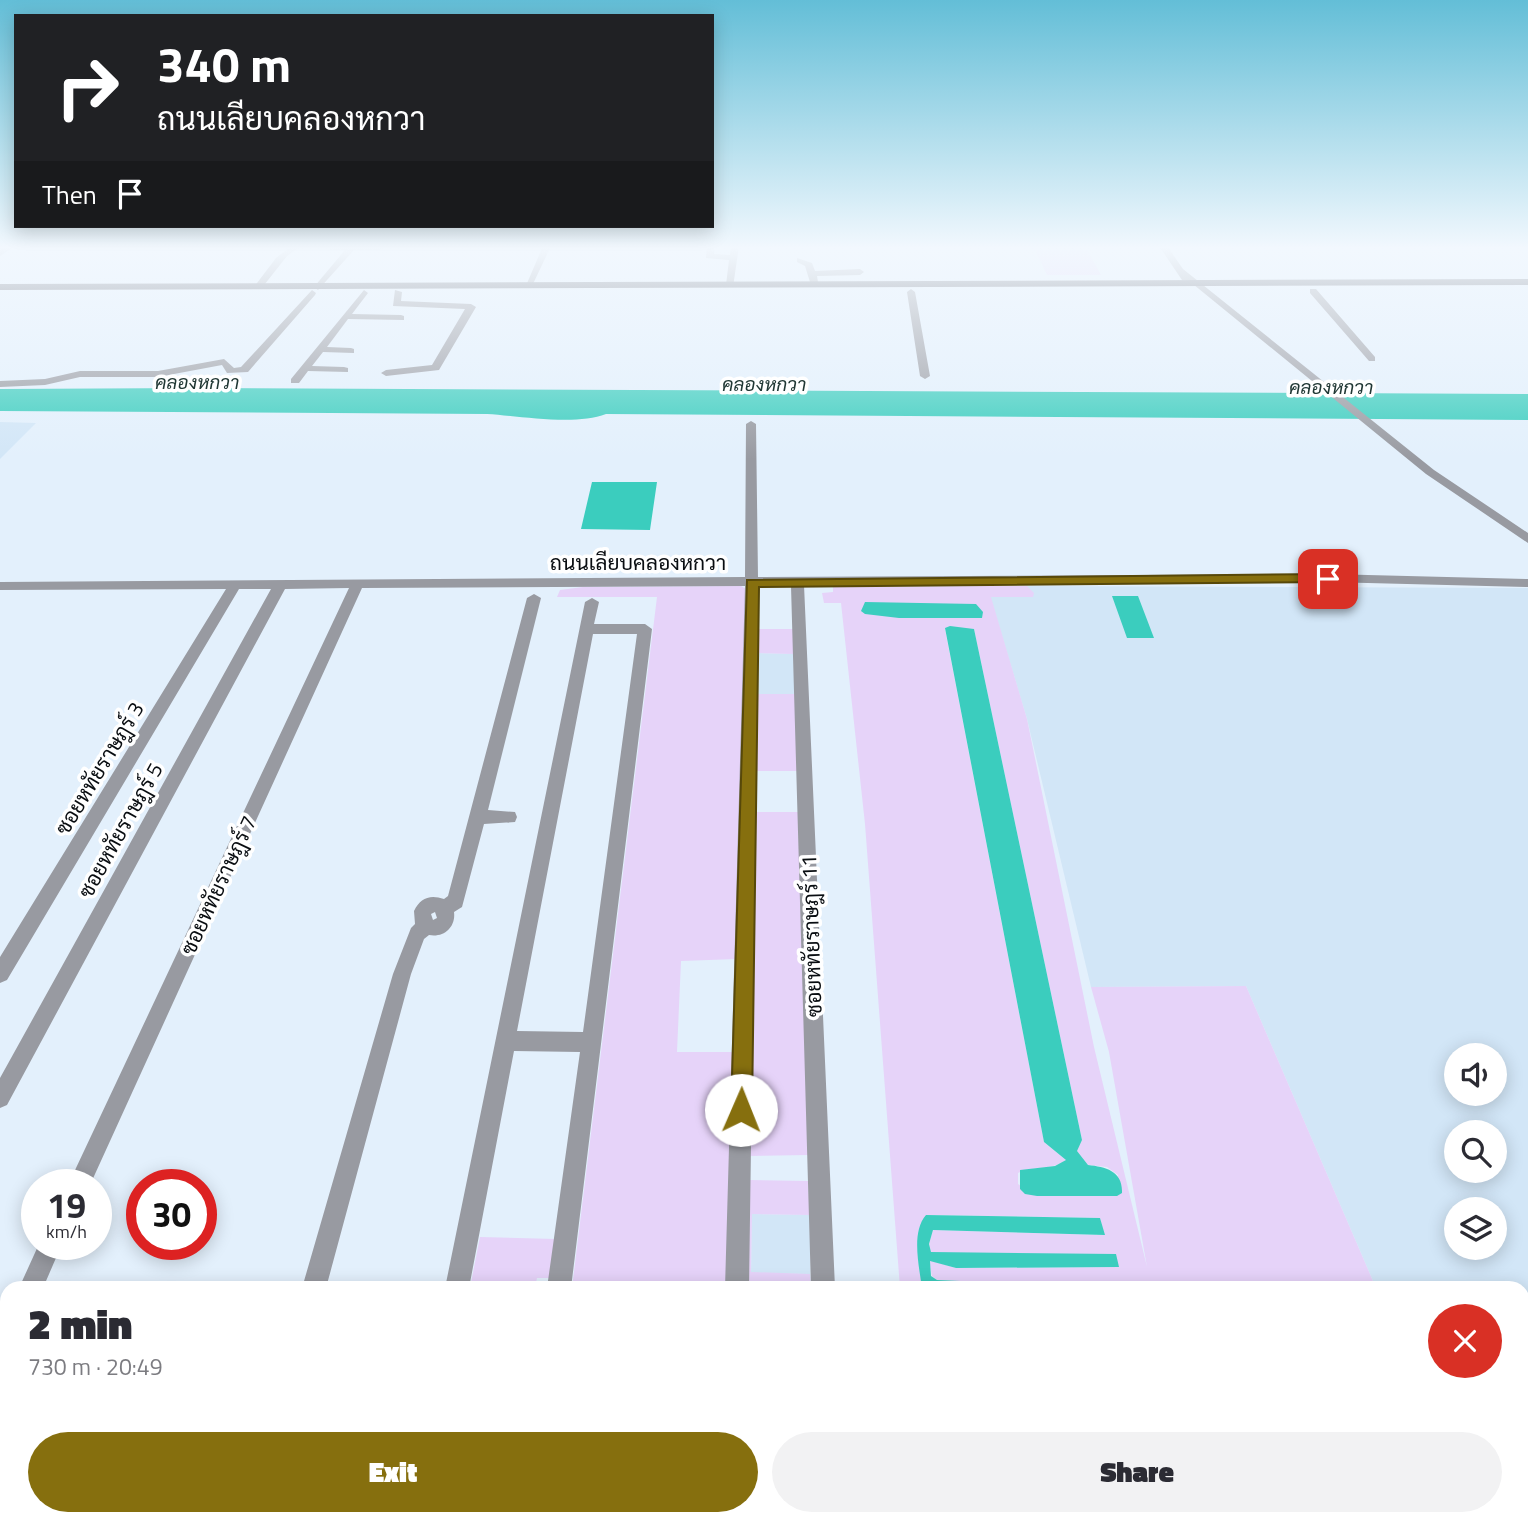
<!DOCTYPE html>
<meta charset="utf-8">
<style>
:root{--surface:#fff;--page:#f2f2f3;--text:#2b2b33;--muted:#7c7c81;--accent:#866f0e}
body{margin:0;font-family:"Titillium Web",Sarabun,sans-serif;background:var(--page);color:var(--text);height:100vh;display:flex;flex-direction:column;font-size:26px;white-space:nowrap}
*{box-sizing:border-box;margin:0}
p{font-size:23px;color:var(--muted)}
.icon{flex:none;width:38px;height:38px;fill:none;stroke:currentColor;stroke-width:2;stroke-linecap:round;stroke-linejoin:round}
.map{position:relative;flex:1;overflow:hidden}
.details{position:absolute;left:0px;top:1281px;width:1530px;height:245px;display:flex;flex-direction:column;background:var(--surface);border-radius:21px 21px 0 0;box-shadow:0 4px 18px #0003}
.details>*{flex:none}
.top-card{position:absolute;left:14px;top:14px;width:700px;height:214px;border-radius:0px;box-shadow:0 4px 18px #0003;background:#202124;color:#fff;overflow:hidden}
.tools{position:absolute;left:1444px;top:1043px;display:grid;gap:14px}
.tools a{display:grid;place-items:center;width:63px;height:63px;border-radius:50%;background:var(--surface);box-shadow:0 4px 18px #0003;font-size:35px}
.speed{position:absolute;left:21px;top:1169px;display:flex;gap:14px;font-size:35px;font-weight:700;text-align:center}
.speed>*{display:grid;place-content:center;width:91px;height:91px;border-radius:50%;background:var(--surface);box-shadow:0 4px 18px #0003;line-height:1}
.speed small{font-size:18px;font-weight:400}
.speed .limit{border:10px solid #d22;background:#fff;color:#111}
.pin{position:absolute;display:grid;place-items:center;width:60px;height:60px;color:#fff;margin:-30px;border-radius:14px;box-shadow:0 4px 10px #0006}
.me{position:absolute;width:77px;margin:-38px;rotate:1deg;stroke-linejoin:round;filter:drop-shadow(0 0 5px #0008)}
.turn{display:flex;align-items:center;gap:24px;height:147px;padding:0 28px;font-size:32px}
.turn .icon{width:91px;height:91px;stroke-width:2.5}
.turn b{display:block;font-size:49px;line-height:60px}
.then{display:flex;align-items:center;height:66px;padding:0 28px;background:#0003;gap:14px;font-size:26px}
.round{display:grid;place-items:center;flex:none;width:74px;height:74px;border-radius:37px;background:var(--page)}
.overview{display:flex;align-items:center;justify-content:space-between;height:119px;padding:0 28px}
h1{font-size:42px;font-weight:800;line-height:52px}
.action{display:flex;gap:14px;margin-top:auto;padding:14px 28px}
.action a{flex:1;height:80px;border-radius:42px;background:var(--accent);color:#fff;font-size:28px;font-weight:800;line-height:80px;text-align:center}
.action a+a{background:var(--page);color:var(--text)}
.map>svg:first-child{display:block}
.built{fill:#d2e6f7;fill-rule:evenodd}
.green{fill:#e6d3f9;fill-rule:evenodd}
.water{fill:#3bcdbe}
.lines{fill:none;stroke-linecap:round;stroke-linejoin:round}
.minor{fill:#989aa1;fill-rule:evenodd}
.major{fill:#535661;fill-rule:evenodd}
.route{fill:#866f0e;stroke:#574809;stroke-width:2}
.labels{text-anchor:middle;dominant-baseline:central;stroke-width:7;stroke-linejoin:round;paint-order:stroke}
.far-water-label{font-size:19px;font-style:italic;fill:#213835;stroke:#fff}
.street-label{font-size:21px;fill:#090d11;stroke:#fff}
</style>
<div class="map">
<svg width="1528" height="1526" viewBox="0 0 1528 1526">
<rect width="100%" height="100%" fill="#e3f0fc"/>
<path class="built" d="M0,422l36,1 -36,36z
M987,586l541,2v938h-62l-3,-7h59v-231h-146l-130,-302 -155,1 -64,-268zM1456,1055h38v39h-38zM1456,1132h38v39h-38zM1456,1209h38v39h-38z
M755,653l38,1 2,40h-41z
M752,1214l58,1v59l-59,-1z"/>
<path class="green" d="M1033,246h52l16,29h-54z
M741,586l5,3 -9,370 -56,2 -4,91h57l-6,236h-156l85,-691h-100l3,-7 23,-3z
M987,586h40l7,7 -1,4h-42l36,122 67,328 53,220 -38,-215 -18,-65 155,-1 130,302h-248l-191,-8 -5,-4 -3,-16 27,8 163,-1 -188,-15 -2,-8 4,-14 171,5 -4,-17 -174,-3 -8,40 4,33h-22l-35,-464 -24,-221h-17l-2,-10 11,-1v-5zM945,629h29l108,511 -6,11 12,14 19,2 11,8 -1,21h-80l-19,-12v-11c15,-8 35,-2 48,-13l-22,-18z
M756,629h37v25l-38,-1z
M754,694h41l3,77h-45z
M752,812h46l10,343 -61,1z
M748,1180l60,1 2,34 -58,-1 -1,58 59,2 1,14h-65z
M480,1237l76,2 -6,39h-13l-2,10h-65z
M543,1519h168v7h-169z
M743,1519h74v7h-74z
M973,1519h235l1,7h-235z"/>
<path class="water" d="M195,388l1333,6v26l-922,-6c-31,12 -85,2 -119,0l-487,-3v-22z
M592,482h65l-7,48 -69,-1z
M1112,596h26l16,42h-27z
M865,602l111,2 7,8 -1,6h-83l-34,-4 -4,-3z
M950,626l24,3 108,511 -5,11 11,14c18,2 35,6 34,28l-5,3h-80l-12,-2 -5,-5v-19l35,-4 11,-6 -22,-18 -99,-514z
M926,1215l174,3 5,17 -172,-5 -4,14 2,8 185,2 3,13 -163,1 -26,-7 1,15 6,4 191,8h-206c-3,-22 -11,-56 4,-73z"/>
<g class="lines">
<path class="minor" d="M6,246h9l-15,10v-6z
M292,246h26l-21,3 -10,7 -26,33h-6l-1,-2 22,-29z
M327,246h53l3,2 -4,2h-25l-36,40 -4,-3 31,-37h-15z
M543,246h8l-19,40 -7,2z
M707,246h8l-1,8 16,1 1,-9h8l-6,41 -7,-2 3,-25 -23,-2z
M1159,246h8l16,23 251,201 94,63v10l-102,-69 -238,-194h-6z
M797,258l15,5 3,8 45,-2 4,3 -4,3 -43,1 1,6 -4,3 -4,-3 -5,-16 -8,-4z
M911,289l4,3 15,84 -5,3 -5,-3 -13,-84z
M1310,289h6l59,68v4h-6l-59,-68z
M312,290l4,3 -1,2 -67,77 -21,1 -5,-8 -64,12h-78l-35,8 -45,2v-6l45,-2 35,-8h78l66,-12 10,9 7,-1z
M364,290l4,3 -16,21 49,1 3,1v4l-56,-1 -21,28 24,1 3,1v4l-31,-1 -11,14 32,1 4,1v4l-40,-1 -9,12h-8v-4z
M395,290l7,2 -1,9 70,3 5,3 -37,63 -53,6 -5,-3 5,-3 46,-5 33,-56 -72,-3z
M751,421l5,3 2,153 570,-3 200,5v8l-200,-5 -524,3 31,703h-24l-20,-702h-32l-10,702h-24l20,-702 -383,2 -272,597h-22l281,-597 -64,1 -278,516 -7,3v-30l271,-489h-32l-232,391 -7,3v-26l226,-368 -226,1v-8l745,-5 1,-153z
M534,594l7,4 -53,212 27,2 2,5 -2,5 -31,2 -22,83 -8,5c2,15 -10,26 -25,23l-5,4 -13,35 -85,314h-24l91,-314 18,-46 4,-4 -1,-13c6,-13 16,-17 30,-12l4,-3 79,-298zM435,912l2,6 -4,2 -2,-6z
M592,598l7,4 -5,22h51l7,5 -81,659h-24l33,-236 -66,-1 -45,237h-24l140,-686zM593,634h44l-54,398 -66,-1z
M39,1244h23l-19,44h-24z
M7,1327v36l-7,3v-36z
M236,1519h26l-2,7h-26z
M400,1519h26l-2,7h-26z
M516,1519h26l-1,7h-26z
M720,1519h26v7h-26z
M816,1519h26v7h-26z
M1280,1519h26l2,7h-26z
M1428,1519h26l2,7h-26z"/>
<path class="major" d="M1528,279v6l-1528,5v-6z"/>
</g>
<linearGradient id="sky" x2="0" y2="1"><stop stop-color="#63bed7"/><stop offset="0.54" stop-color="#f2f8fe"/><stop offset="1" stop-color="#f2f8fe" stop-opacity="0"/></linearGradient>
<rect width="1528" height="459" fill="url(#sky)"/>
<path class="route" d="M1328,574l7,5 -2,3 -574,5 -7,523 -3,7 -8,3 -7,-3 -3,-7 16,-530z"/>
<g class="labels">
<g class="far-water-label">
<text x="197" y="381">คลองหกวา</text>
<text x="764" y="383">คลองหกวา</text>
<text x="1331" y="386">คลองหกวา</text>
</g>
<g class="street-label">
<text x="638" y="562">ถนนเลียบคลองหกวา</text>
<text transform="translate(99 768) rotate(-59)">ซอยหทัยราษฎร์ 3</text>
<text transform="translate(120 830) rotate(-61)">ซอยหทัยราษฎร์ 5</text>
<text transform="translate(218 885) rotate(-65)">ซอยหทัยราษฎร์ 7</text>
<text transform="translate(811 936) rotate(-92)">ซอยหทัยราษฎร์ 11</text>
</g>
</g>
</svg>
<div class="tools">
<a><svg class="icon" aria-label="sound" viewBox="0 0 24 24"><path d="M4 9h4l5-4v14l-5-4H4zM17 9q2 3 0 6"/></svg></a>
<a><svg class="icon" aria-label="search" viewBox="0 0 24 24"><circle cx="10" cy="10" r="6"/><path d="M15 15l6 6"/></svg></a>
<a><svg class="icon" aria-label="layers" viewBox="0 0 24 24"><path d="M12 4l9 5-9 5-9-5zM3 14l9 5 9-5"/></svg></a>
</div>
<div class="speed"><div>19<small>km/h</small></div><div class="limit">30</div></div>
<div class="pin" style="left:1328px;top:579px;background:#d93025"><svg class="icon" aria-label="arrive" viewBox="0 0 24 24"><path d="M6 21V4h12l-3 4 3 4H6"/></svg></div>
<svg class="me" style="left:741px;top:1110px" viewBox="-20 -20 40 40"><circle r="19" fill="#fff"/><path d="M0-13L10 11 0 6-10 11z" fill="#866f0e"/></svg>
<div class="top-card">
<div class="turn"><svg class="icon" aria-label="right" viewBox="0 0 24 24"><path d="M7 20v-9h11M14 6l5 5-5 5"/></svg><div><b>340 m</b>ถนนเลียบคลองหกวา</div></div>
<div class="then">Then<svg class="icon" aria-label="arrive" viewBox="0 0 24 24"><path d="M6 21V4h12l-3 4 3 4H6"/></svg></div>
</div>
<section class="details">
<div class="overview"><div><h1>2 min</h1><p>730 m · 20:49</p></div><a class="round" style="background:#d93025;color:#fff"><svg class="icon" aria-label="close" viewBox="0 0 24 24"><path d="M6 6l12 12M18 6L6 18"/></svg></a></div>
<div class="action"><a>Exit</a><a>Share</a></div>
</section>
</div>
